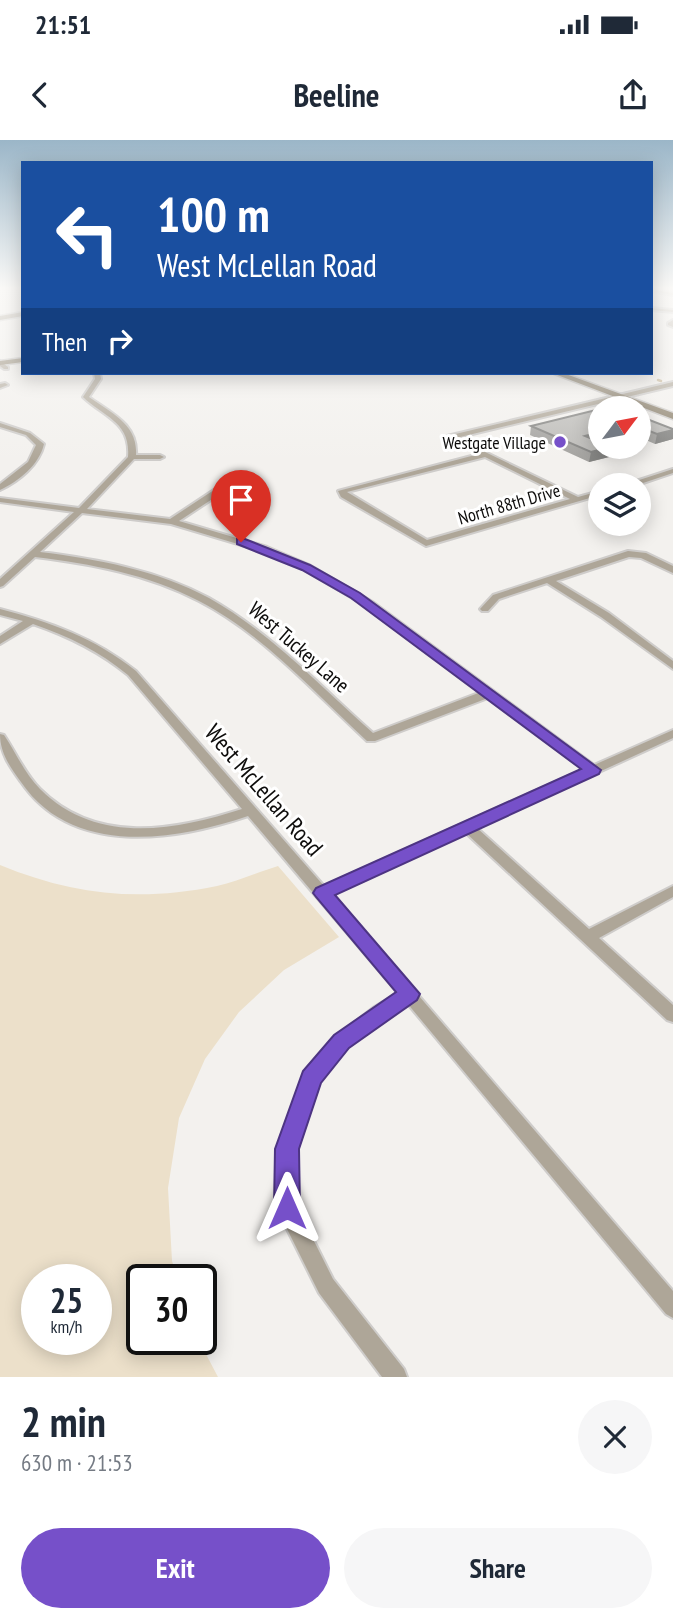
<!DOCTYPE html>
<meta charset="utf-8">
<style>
:root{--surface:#fff;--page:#f6f6f7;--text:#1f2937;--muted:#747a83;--accent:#7650c9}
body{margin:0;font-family:"PT Sans Narrow",sans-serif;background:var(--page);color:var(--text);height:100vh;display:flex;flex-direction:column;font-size:26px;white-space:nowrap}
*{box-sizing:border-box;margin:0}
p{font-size:23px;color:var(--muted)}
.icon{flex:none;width:38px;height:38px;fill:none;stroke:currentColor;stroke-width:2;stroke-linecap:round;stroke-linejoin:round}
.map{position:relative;height:1237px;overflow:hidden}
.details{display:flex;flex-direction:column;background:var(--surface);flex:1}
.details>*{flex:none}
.hud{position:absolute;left:21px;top:21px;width:632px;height:214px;border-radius:0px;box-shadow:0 4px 18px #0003;background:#1a4fa0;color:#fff;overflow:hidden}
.needle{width:46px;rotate:58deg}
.tools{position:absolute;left:588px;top:256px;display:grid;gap:14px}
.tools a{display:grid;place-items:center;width:63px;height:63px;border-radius:50%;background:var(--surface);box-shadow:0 4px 18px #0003;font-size:35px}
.speed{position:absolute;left:21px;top:1124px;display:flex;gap:14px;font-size:35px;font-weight:700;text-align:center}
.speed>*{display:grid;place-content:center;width:91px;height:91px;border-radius:50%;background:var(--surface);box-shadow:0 4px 18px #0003;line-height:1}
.speed small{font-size:18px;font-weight:400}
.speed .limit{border:4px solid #111;border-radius:10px;background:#fff;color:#111}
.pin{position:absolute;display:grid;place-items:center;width:60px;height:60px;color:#fff;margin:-72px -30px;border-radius:50% 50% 50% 0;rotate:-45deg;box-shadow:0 0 7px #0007}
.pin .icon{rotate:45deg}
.me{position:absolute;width:77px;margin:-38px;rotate:0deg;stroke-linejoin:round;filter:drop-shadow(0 0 5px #0008)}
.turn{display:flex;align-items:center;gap:24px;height:147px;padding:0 21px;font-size:32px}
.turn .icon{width:91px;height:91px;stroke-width:2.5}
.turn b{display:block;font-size:49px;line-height:60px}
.then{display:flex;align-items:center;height:66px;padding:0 21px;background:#0003;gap:14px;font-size:26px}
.round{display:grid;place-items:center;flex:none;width:74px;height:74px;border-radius:37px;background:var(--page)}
.headline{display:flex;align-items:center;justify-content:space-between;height:119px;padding:0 21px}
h1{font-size:42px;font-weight:600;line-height:52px}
.primary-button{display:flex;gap:14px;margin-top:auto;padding:14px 21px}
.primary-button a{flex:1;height:80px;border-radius:42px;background:var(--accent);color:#fff;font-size:28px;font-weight:600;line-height:80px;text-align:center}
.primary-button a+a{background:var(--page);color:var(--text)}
.status{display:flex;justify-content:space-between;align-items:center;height:49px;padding:0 35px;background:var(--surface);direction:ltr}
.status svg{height:19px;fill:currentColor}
header{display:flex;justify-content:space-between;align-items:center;height:91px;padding:0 21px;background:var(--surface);font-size:32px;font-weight:600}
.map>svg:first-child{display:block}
.green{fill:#ece0ca;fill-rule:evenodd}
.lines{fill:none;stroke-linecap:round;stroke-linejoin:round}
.stream{stroke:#c9b898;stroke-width:2.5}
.street-casing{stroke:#ceccca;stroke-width:4}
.secondary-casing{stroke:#ceccca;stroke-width:3}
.street{fill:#aea698;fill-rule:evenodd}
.secondary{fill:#8d826d;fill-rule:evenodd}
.wall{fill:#a3a29f}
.shaded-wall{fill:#848482}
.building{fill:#bdbcb9;stroke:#848482;stroke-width:2}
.route{fill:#7650c9;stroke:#4d3483;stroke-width:2}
.poi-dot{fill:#7650c9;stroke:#fff;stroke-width:2.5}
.labels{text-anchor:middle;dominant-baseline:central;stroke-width:6;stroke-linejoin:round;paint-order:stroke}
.far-poi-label{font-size:18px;fill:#0d0c0b;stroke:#fff;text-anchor:end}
.far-street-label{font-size:18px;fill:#0d0c0b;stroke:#fff}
.street-label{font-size:21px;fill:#0d0c0b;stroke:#fff}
.near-street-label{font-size:24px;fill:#0d0c0b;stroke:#fff}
</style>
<div class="status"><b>21:51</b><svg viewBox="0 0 49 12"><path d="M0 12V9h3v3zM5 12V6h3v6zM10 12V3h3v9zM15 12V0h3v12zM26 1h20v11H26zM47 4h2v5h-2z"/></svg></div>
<header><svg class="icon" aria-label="back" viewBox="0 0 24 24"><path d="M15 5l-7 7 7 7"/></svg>Beeline<svg class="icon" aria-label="share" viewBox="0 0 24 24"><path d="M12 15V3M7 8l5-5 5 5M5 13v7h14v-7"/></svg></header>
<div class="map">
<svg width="673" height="1237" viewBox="0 0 673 1237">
<rect width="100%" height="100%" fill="#f3f1ee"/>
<path class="green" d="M0,725c73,30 139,37 217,21 20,-4 41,-14 61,-20l61,71 -55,33 -45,42 -34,47 -26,59 -11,70 4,73 6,18h-36v60h56l20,38h-218zM37,1139h59v60h-59z"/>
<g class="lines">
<path class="stream" d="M658,240l3,1"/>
<defs>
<path id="street" d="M651,149l22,4v2l-22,-4z
M651,168l22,2v2l-22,-2z
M673,180v7l-5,-2v-2z
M0,221l8,6v2h-4l-4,-3z
M94,233h6l1,6 -12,18c22,16 49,27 47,58h24l4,2 -4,2h-26l-47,50 83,10 53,-35 31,-8v4l-25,8 -50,33 88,26 42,18 65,38 220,162 79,-35v8l-196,90 112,101 84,-43v11l-74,41 74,67v17l-6,-2 -201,-187 -134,62 341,396v27l-7,-4 -259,-311 -22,15 -37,29 -30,35 -22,67 1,58 36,72 71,90 3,8h-25l-63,-84 -39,-78 -3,-7 1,-59 27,-76 31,-36 37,-29 25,-15 -150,-177c-74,25 -176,41 -227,-34 -11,-15 -21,-29 -21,-48l4,1c12,18 21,39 36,54 56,56 134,42 202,20l-114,-134c-29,-24 -60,-39 -95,-51l-33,20v-8l23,-15 -23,-6v-6c50,13 95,29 136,62l188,215 260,-117 -96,-71 -113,43h-8c-53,-49 -104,-107 -168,-140 -51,-27 -108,-37 -164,-44l-32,29 -3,1v-8l74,-67 -74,-10v-4l79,10 49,-51c3,-35 -24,-40 -45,-60l12,-18zM82,373l89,11 90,27 42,18 65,38 113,85 -108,41c-53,-47 -102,-100 -164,-135 -52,-28 -112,-39 -169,-46z
M673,242v4l-217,52 122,59 22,-6v4l-174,51 -85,-49 -3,-6 141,-37 -32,-16v-2zM485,317l85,42 -143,41 -80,-48z
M0,244l5,-1 3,2 -8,3z
M0,283l30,10 14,11c-5,21 -25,37 -44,46v-6l28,-22 8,-17 -10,-10 -26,-8z
M673,329v4l-36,12h-13z
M628,411l18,2 27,13v7l-32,-15 -12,-1 -73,24 53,32 64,48v8l-72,-52 -54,-34 -48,16 -11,12h-6l-2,-2 13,-14z"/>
<path id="secondary" d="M23,172v4l-23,4v-4z
M23,218v4l-23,3v-4z
M552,233h11l110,40v6z"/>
</defs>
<use href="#street" class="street-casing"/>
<use href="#secondary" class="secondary-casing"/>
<use href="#street" class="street"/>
<use href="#secondary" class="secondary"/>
</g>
<path class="wall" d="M639,276l34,23 -18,5 -16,-7z
M531,286l78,31 -20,5 -59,-27z"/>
<path class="shaded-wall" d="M673,290v9l-18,5 2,-10z
M600,292v9l-17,5 2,-10z
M610,307l-1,10 -20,5 2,-10z"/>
<path class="building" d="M600,269v23l-15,4 15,6v4l10,1 -19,5 -60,-26z
M639,276l34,13v1l-16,4 -18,-7z"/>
<linearGradient id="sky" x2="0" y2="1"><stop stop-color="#9bb6c8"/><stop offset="0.46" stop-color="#faf9f7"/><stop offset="1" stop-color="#faf9f7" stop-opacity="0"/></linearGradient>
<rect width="673" height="322" fill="url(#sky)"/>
<path class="route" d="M237,399h8l65,26 50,28 241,177 -2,4 -264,121 85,99 -3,6 -68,48 -28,35 -22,66 1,59 -4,9 -9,4 -9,-4 -4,-9 1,-59 28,-78 31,-36 62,-43 -80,-95 -3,-4 3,-5 265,-119 -230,-171 -49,-28 -65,-26z"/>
<circle class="poi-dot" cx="560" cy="302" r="7"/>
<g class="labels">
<g class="far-poi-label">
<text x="546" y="302">Westgate Village</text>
</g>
<g class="far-street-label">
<text transform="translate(509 364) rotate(-16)">North 88th Drive</text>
</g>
<g class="street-label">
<text transform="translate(299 507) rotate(41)">West Tuckey Lane</text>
</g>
<g class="near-street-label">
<text transform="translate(264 650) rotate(49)">West McLellan Road</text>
</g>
</g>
</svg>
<div class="tools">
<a><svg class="needle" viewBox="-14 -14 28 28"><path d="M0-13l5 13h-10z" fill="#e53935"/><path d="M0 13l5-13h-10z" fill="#747a83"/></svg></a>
<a><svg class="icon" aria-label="layers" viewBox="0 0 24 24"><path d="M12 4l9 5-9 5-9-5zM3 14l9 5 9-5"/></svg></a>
</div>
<div class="speed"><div>25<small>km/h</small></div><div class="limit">30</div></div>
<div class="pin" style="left:241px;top:402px;background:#d93025"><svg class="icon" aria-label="arrive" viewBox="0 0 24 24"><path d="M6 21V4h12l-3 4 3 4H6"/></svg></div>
<svg class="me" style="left:287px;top:1068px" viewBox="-20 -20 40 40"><path d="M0-17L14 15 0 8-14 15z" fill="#7650c9" stroke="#fff" stroke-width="4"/></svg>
<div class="hud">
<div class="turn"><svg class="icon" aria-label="left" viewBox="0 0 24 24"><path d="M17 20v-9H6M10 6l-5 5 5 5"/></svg><div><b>100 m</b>West McLellan Road</div></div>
<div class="then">Then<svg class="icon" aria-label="right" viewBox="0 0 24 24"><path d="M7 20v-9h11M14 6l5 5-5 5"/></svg></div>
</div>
</div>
<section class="details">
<div class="headline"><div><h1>2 min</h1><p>630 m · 21:53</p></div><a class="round"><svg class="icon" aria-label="close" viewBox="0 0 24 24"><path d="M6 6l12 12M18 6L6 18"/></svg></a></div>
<div class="primary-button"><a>Exit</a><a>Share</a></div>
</section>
